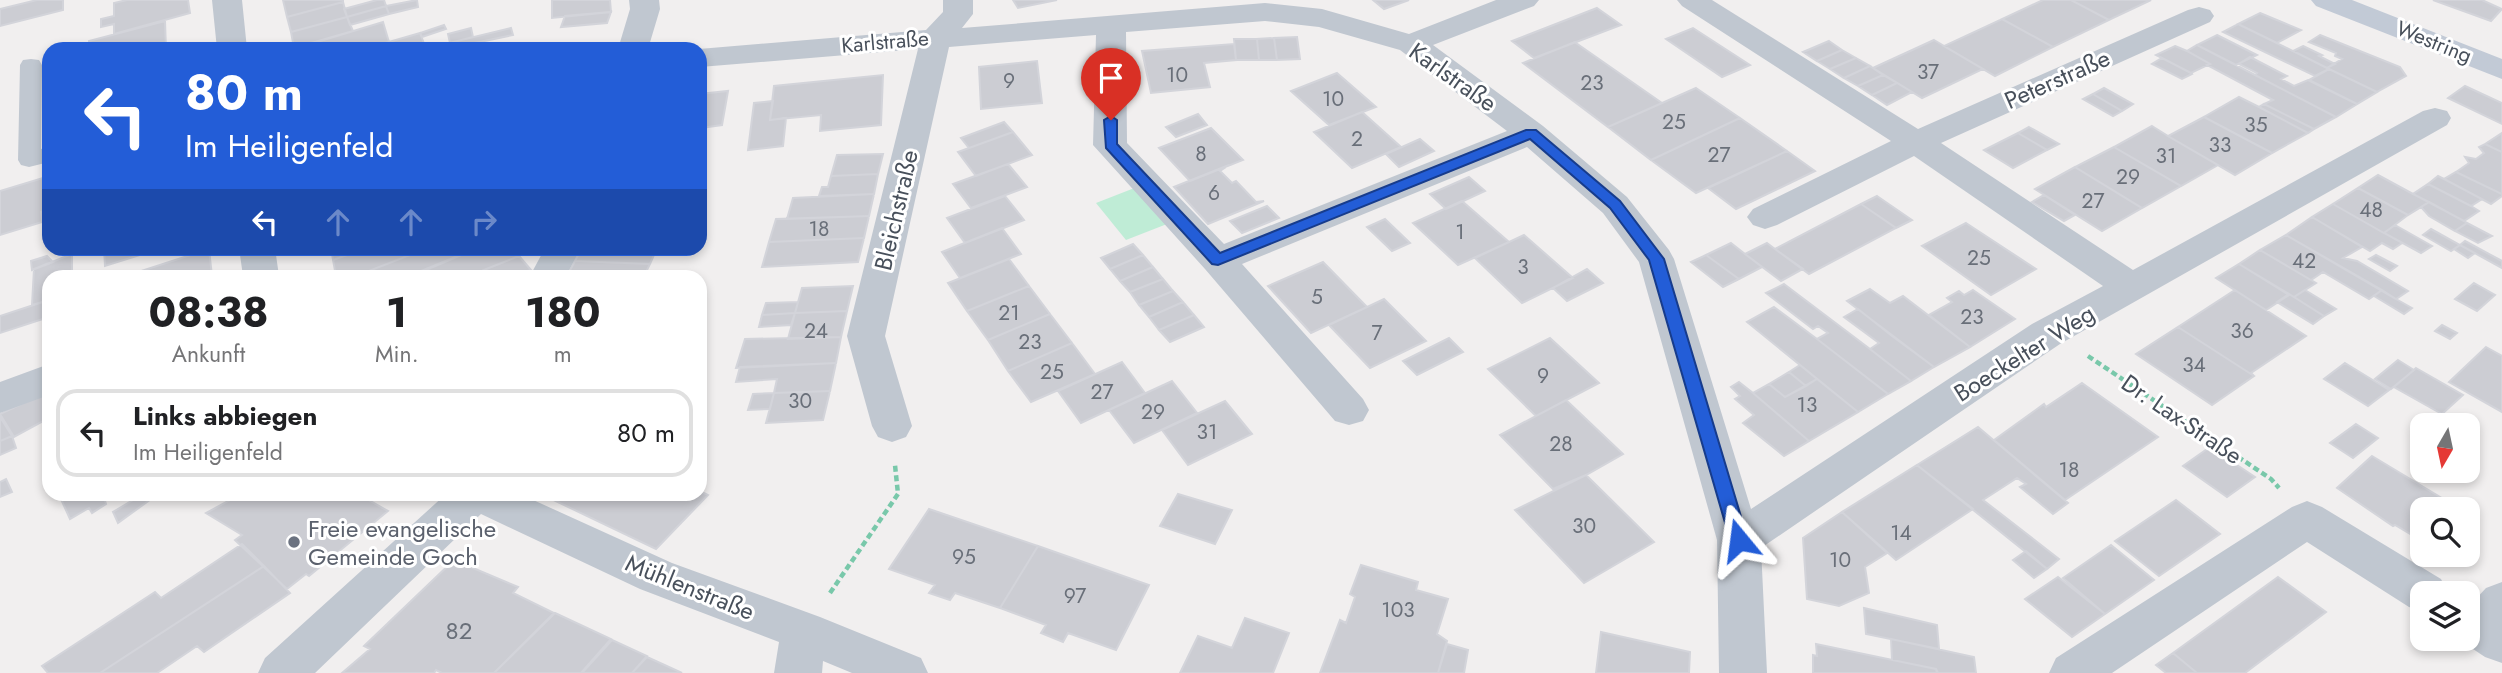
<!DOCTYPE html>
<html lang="de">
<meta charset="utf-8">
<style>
:root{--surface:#fff;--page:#f2f2f2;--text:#202124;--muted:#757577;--line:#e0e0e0}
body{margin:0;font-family:Jost,sans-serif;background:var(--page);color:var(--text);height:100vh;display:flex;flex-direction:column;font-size:26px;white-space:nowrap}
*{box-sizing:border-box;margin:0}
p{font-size:23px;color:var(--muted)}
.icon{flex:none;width:38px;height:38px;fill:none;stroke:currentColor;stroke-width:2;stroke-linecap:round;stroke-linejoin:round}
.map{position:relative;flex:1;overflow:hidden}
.panel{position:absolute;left:42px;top:270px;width:665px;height:231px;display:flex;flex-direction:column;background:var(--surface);border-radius:21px;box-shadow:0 4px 10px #0003}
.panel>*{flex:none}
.banner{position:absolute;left:42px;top:42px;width:665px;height:214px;border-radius:21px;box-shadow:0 4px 10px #0003;background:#235dd7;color:#fff;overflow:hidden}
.needle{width:46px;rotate:189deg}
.fabs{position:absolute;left:2410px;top:413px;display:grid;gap:14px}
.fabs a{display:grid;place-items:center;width:70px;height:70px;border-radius:14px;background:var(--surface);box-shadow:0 4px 10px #0003;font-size:35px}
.pin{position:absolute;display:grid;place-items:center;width:60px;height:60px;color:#fff;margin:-72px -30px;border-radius:50% 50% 50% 0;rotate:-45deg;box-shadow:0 0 7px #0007}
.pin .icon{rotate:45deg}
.me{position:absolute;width:77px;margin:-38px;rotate:344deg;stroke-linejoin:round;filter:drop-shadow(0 0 5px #0008)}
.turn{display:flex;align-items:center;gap:24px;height:147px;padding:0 28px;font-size:32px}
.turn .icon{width:91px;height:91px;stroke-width:2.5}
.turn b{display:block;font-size:49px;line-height:60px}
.lanes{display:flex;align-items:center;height:66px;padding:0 28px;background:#0003;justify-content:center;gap:35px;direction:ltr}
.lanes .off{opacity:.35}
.eta{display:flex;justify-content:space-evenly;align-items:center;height:119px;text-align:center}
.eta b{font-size:42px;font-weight:700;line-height:49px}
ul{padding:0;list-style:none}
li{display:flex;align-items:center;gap:21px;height:88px;margin:0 14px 10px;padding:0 14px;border:4px solid var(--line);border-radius:21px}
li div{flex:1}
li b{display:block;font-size:26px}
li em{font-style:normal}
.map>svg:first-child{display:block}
.green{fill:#bfecd6}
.building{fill:#cccdd3;stroke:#d3d4da;stroke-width:2}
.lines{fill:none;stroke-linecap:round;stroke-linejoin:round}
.path{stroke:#79c8aa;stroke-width:4.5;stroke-dasharray:6 3.5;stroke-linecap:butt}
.lane{fill:#c0c7d0;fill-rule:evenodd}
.street{fill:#c0c7d0;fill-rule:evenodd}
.secondary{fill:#c2cad6;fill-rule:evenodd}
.route{fill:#235dd7;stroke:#173c8c;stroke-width:2}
.worship-dot{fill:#6b7280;stroke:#fff;stroke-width:2.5}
.labels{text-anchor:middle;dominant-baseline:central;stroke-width:6;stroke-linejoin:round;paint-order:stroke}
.far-street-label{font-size:21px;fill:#48505b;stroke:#fff}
.number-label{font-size:21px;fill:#696f79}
.street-label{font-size:24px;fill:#48505b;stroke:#fff}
.worship-label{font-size:24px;fill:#5b616d;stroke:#fff;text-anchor:start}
.near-number-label{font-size:24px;fill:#696f79}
</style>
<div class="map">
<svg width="2502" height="673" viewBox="0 0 2502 673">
<rect width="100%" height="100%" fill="#f1efef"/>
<path class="green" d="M1137,187l30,37 -41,16 -30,-37z"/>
<path class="building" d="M37,0h26v10l-63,16v-17z
M127,0h61l2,13 -76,21v-10l-13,3v-8l13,-3v-13z
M283,0h60v2l-56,15z
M377,0h7l2,6 -39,11 -3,-8z
M417,0l1,7 -29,7 -3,-8z
M552,0h58l1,12 -59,6z
M1013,0h44l-39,8z
M1373,0h36l-25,9z
M2043,0h28l38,20 -56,27 -51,-28z
M2071,0h80l-42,20z
M2433,0h49l20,9 -11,12z
M343,2l4,15 -56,15 -4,-15z
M386,6l3,8 -39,11 -3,-8z
M1597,8l24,17 -87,33 -22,-17z
M611,12l-4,11 -46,4 4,-11z
M2260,13l41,17 -24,13 -39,-19z
M347,17l6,14 -59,17 -3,-16z
M2002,19l51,28 -58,29 -51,-30z
M165,21l1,28h-77v-8z
M383,22l6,20 -26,7h-69z
M2238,24l89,44 2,1 -14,7 -92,-44z
M444,25l2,4 -24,8 -2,-4z
M471,28l2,9 -23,6 -2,-9z
M511,28l2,7 -67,14 -1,-5z
M1693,28l57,37 -28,12 -56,-38z
M420,33l6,16h-35l-2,-7z
M2217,35l40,20 -21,10 -39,-20z
M2320,35l80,32 6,9 -29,16 -50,-24 15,-9 -7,-3 1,-3 -27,-11z
M1297,37l3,22 -23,1 -3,-22z
M1274,38l3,22h-18l-2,-21z
M1234,39h23l2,21h-23z
M1934,40l49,29 -61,29 -49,-30z
M1829,41l13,9 -25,11 -14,-9z
M1575,42l1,1 86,60 -54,24 -85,-64z
M1234,44l2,16 -32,3 6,24 -59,6 -9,-42z
M2197,45l58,30 81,42 -22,12 -50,-25 9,-4 -66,-35 3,-1 -23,-13z
M2175,46l12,5 23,13 -19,9 -35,-18z
M2303,46l19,9 -3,1 16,8 -8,4 -34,-17z
M1842,50l14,8 -26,11 -13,-8z
M2250,57l37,19 -6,3 13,7 14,-6 49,24 -21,13 -81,-42 2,-2 -18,-9z
M1856,58l14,8 -26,12 -14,-9z
M2162,58l29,15 1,1 -10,5 -30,-15z
M1037,61l5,42 -61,6 -2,-42z
M1870,66l13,9 -25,11 -14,-8z
M2329,69l48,23 -20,12 -48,-24z
M1337,73l39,34 -47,18 -38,-34z
M883,75l-2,50 -61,6 1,-16 -51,5 4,-34z
M1883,75l14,8 -25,12 -14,-9z
M1897,83l15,9 -25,13 -15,-10z
M2465,86l37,17v21l-54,-26z
M1696,88l44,30 -89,42 -43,-33z
M2104,88l29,16 -11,7 -29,-17z
M728,91l-6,34 -22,3v-34z
M2093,94l29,17 -9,5 -30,-17z
M2239,97l20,10 49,26 -36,20 -68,-36z
M773,101l-3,19 16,-2 -3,28 -35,4 6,-47z
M2264,104l50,25 -6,4 -49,-26z
M1362,112l39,35 -49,21 -38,-36z
M1198,114l9,11 -31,12 -10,-10z
M2204,117l68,36 -37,22 -67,-39z
M1740,118l47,33 -91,42 -45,-33z
M1004,122l9,10 -44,16 -8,-10z
M2152,126l16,10 50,29 -37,21 -67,-39z
M2029,127l30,17 -12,6 -29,-17z
M1211,128l32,32 -53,21 -31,-33z
M1013,132l19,23 -56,21 -18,-24z
M2018,133l29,17 -34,18 -29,-18z
M2502,133v19l-17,-8z
M1420,139l14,12 -35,16 -13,-13z
M2485,144l17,8v42l-46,-22 13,-9 -4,-6 11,2 8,-6 -5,-6z
M2114,147l67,39 -39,22 -67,-41z
M1787,151l28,20 -79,38 -28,-21z
M883,154l-5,20 -47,2 6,-21z
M1008,164l19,23 -56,21 -18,-24z
M1229,165l-9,6 12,12 4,-2 20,21 8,-1 -56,23 -34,-37z
M2075,167l67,41 -40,23 -67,-42z
M2456,172l46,22v2l-11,8 -47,-25z
M878,174l-4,20 -55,2 3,-9h6l3,-11z
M2378,175l35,19 16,8 -21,13 -50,-27z
M2438,176l6,3 38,20 -11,7 -43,-22z
M46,177l3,32 -8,3 1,10 -42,13v-44z
M1469,177l16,14 -39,18 -16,-15z
M2428,184l43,22 8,5 -15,10 -51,-27z
M2358,188l50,27 -24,18 -51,-29z
M874,194l-5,22 -82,3 6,-21z
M2044,195l31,20 -11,6 -32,-19z
M1005,196l19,24 -59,23 -18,-25z
M1877,196l35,24 -16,8 -35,-24z
M1462,201l47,41 -51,23 -45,-42z
M2429,202l35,19 3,2 -12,8 -26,-15 -8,-9z
M1861,204l35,24 -87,46 -34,-25z
M2333,204l51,29 18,10 -9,6 -11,-6 -12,8 -58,-34z
M1267,206l12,12 -37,15 -12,-12z
M869,216l-5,22 -95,4 7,-23z
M2312,217l50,30 -19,11 14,3 51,30 -12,8 -110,-64z
M1385,219l25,24 -18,8 -25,-24z
M1966,223l70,46 -45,26 -69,-49z
M2467,223l25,13 -14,7 -23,-12z
M2395,225l37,21 -11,7 -37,-20z
M1002,228l19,26 -61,24 -18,-26z
M2431,229l29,16 -9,6 -28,-16z
M1524,235l49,43 -51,25 -47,-45z
M2286,235l96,55 -13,9 -46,-27 -12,8 -51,-30z
M864,238l-6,24 -96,5 7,-25z
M2465,241l37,20v7l-42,-23z
M1731,243l14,11 17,13 -23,12 -33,-24z
M1767,243l8,6 28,20 -22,12 -36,-27z
M1133,244l10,11 -33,14 -9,-11z
M2460,245l15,8 -7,5 -14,-9z
M104,248h58l-57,18z
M331,248h36l-34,12z
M367,248h61l-72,28h-20l-3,-16z
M428,248h49l-68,28h-53z
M478,248h35l6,8 -50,20h-40l-3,-6z
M582,248h75l-7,16 -75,-3z
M209,249l3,27h-86z
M2260,250l51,30 5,3 -22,14 -55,-33z
M72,254v22h-23v24l-17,5 2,-36z
M1143,255l10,12 -33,14 -10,-12z
M1706,255l33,24 -16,8 -32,-25z
M2376,255l21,11 -7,5 -21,-12z
M47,256l6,6 -21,8 -1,-9z
M519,256l12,14 -24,6h-22l-1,-6z
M1009,259l20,27 -62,25 -19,-28z
M575,261l75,3 -6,12h-77z
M1323,262l44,45 -56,26 -43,-47z
M2239,264l50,31 -23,15 -50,-32z
M1153,267l10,12 -33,13 -10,-11z
M1587,269l16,14 -36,18 -14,-13z
M1163,279l10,12 -34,14 -9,-13z
M2474,283l21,12 -18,16 -22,-12z
M1784,284l86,65 41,32 -23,13 -71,-55 11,-6 -10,-7 -5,3 -47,-36z
M853,286l-6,25 -52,2 7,-25z
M1029,286l21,28 -62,26 -21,-29z
M1870,289l20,14 13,-7 67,51 -36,20 -87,-66z
M1973,290l42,29 -45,28 -41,-32 23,-13 -5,-4 12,-7 5,4z
M2235,290l71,46 -55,37 3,3 -76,-49z
M2305,290l31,19 -12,7 -30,-19z
M2382,290l14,9 16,9 -8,6 -30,-18z
M1173,291l10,11 -34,15 -10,-12z
M2289,294l5,3 30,19 -11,8 -36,-22z
M1384,299l42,42 -56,27 -41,-43z
M49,300v17l-49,16v-17z
M798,302l-3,11 -33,2 4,-12z
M1183,302l11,13 -35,15 -10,-13z
M1774,307l43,32 71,55 -30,18 -111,-90z
M1858,309l34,27 42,31 -23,14 -41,-32 9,-6 -35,-26z
M847,311l-6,26 -53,2 7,-26z
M795,313l-4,12 -32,2 3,-12z
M1050,314l22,29 -64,28 -20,-31z
M1194,315l10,12 -34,15 -11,-12z
M2442,325l15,8 -7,6 -15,-8z
M2178,327l76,49 -42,29 -76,-51z
M841,337l-5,26 -100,5 9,-29z
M1449,338l14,14 -46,23 -14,-14z
M1550,338l49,45 -63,33 -48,-47z
M1072,343l23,31 -64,28 -23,-31z
M2486,347l16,9v56l-53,-30z
M2398,360l16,10 -23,19 -16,-10z
M1122,362l23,31 -64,30 -23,-32z
M836,363l-6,28 -56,2 3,-14 -41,3 4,-15z
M2345,363l44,27 -21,16 -44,-27z
M1800,365l17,14 -11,7 -17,-14z
M2416,368l47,27 -21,19 -48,-27z
M1789,372l17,14 -21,11 -16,-13z
M1817,379l41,33 -49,29 -56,-48 16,-9 16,13z
M1172,381l25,32 -63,30 -25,-33z
M1739,382l14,11 56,48 -25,15 -41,-33 11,-8 -19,-16 5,-3 -9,-9z
M2082,383l76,54 -93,63 -71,-60 50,-36 2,3z
M49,391v27l-35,19 -14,-23z
M830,391l-7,29 -57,3 8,-30z
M774,393l-4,16 -22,1 5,-16z
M1566,400l57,54 -37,21 -33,14 -53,-54z
M1225,401l27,33 -64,31 -26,-35z
M0,417l12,19 -12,5z
M2356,424l22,14 -25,20 -23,-15z
M1978,427l90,76 -15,11 -33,-27 6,-3 -9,-6 -34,22 76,59 -12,10 -130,-104z
M12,436l4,12 -16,7v-14z
M2210,447l45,30 -28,20 -44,-31z
M2372,456l88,53h-38v32l-27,-16 -2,1 -56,-38z
M1917,465l56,44 -77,51 -54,-48z
M1586,475l68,67 -70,41 -69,-73z
M6,479l6,13 -12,5v-15z
M700,491l8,4 -52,54 -115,-55h159z
M67,494h36l3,10 -14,9 -3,-5 -19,11 -10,-22z
M143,494h15l-40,29 -5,-11z
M241,494h117l30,17 -79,65 -3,-2 -19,15 -52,-49 7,-5 -36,-22z
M1178,494l54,16 -17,34 -55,-18z
M2176,500l44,34 -61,42 -44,-35z
M929,509l109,37 -38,62 -45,-15 -5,7 -21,-7 6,-8 -46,-16z
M1842,512l45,41 -22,14 4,26 -30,13 -32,-7 -4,-61z
M242,544l22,22 -164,107h-52l-6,-7 113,-74 6,6z
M2111,545l43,35 -49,34 -42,-36z
M1038,546l111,39 -33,65 -48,-17 -5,9 -22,-9 5,-8 -46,-17z
M2026,551l21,18 -13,9 -21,-18z
M454,560l64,27 -5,6 41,20 -60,60h-52l-6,-3 -2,3h-92l28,-24 -6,-3z
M1361,565l57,17 -2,8 32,9 -11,35 10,7 -9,32h-118l20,-53 6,3 9,-26 -5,-3z
M264,566l26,27 -86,59 -7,-6 -40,27h-57z
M2058,577l47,37 -33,23 -47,-38z
M2278,577l48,35 -81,61h-48l-24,-20z
M1864,608l73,17 2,24 -73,-15z
M555,613l56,26 -30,34h-87z
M1245,618l44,15 -16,40h-93l18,-37 34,12z
M1601,632l89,20 -1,21h-93z
M1891,639l83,18 2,16h-38l-2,-4 -44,-9z
M612,640l35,16 -15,17h-50z
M1447,644l21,6 -4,23h-26z
M1816,644l120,25 1,4h-124v-18l4,1z
M2173,653l24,20h-31l-10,-8z
M647,657l35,16h-50z"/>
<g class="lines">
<path class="path" d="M2088,356l183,123 8,9
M830,593l68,-99 -3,-29"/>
<path class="lane" d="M31,59l8,1 3,5 -1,84 8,-2v15l-20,5 -8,-2 -3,-5 2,-95 3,-5z"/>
<path class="street" d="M212,0h30l5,49h-30z
M629,0h30l1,9 -12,40h-30l12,-40z
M943,0h30v14l-11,14 303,-25 57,6 87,25 87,-34h43l-5,6 -101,39 110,81 84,71 42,53 5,9 77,250 281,-185 71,-38 -189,-130 -137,69 -12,4 -12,-4 -6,-8 6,-8 138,-68 -209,-135 -5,-6h35l206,129 270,-119 11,-3 11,3 4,6 -4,6 -269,121 192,127 290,-159 12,-3 12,3 4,7 -4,7 -387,219 -299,204 6,125h-48l-2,-133 -78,-278 -36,-49 -76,-66 -285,117 121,135 6,11 -6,11 -14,4 -14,-4 -130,-152 -112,-124 3,-110 -147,12 -64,289 27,90 -6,11 -14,5 -14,-5 -6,-11 -25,-90 71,-287 -218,18 -1,-18 227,-19 17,-18zM1265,21l54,6 81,23 107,81 -283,113 -97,-101 -1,-111z
M239,248h36l4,28h-36z
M545,248h36l-15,28h-36z
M49,364v31l-49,18v-31z
M446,494h74l152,69 148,54 101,41 7,15h-76l-29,-12 -1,12h-48l5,-31 -139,-53 -159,-75 -166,159h-57l7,-15z
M2307,501l15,6 119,72 7,14h-26v18l-13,-4 -102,-65 -195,131h-63l7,-15 236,-151z
M2502,582v81l-17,-6 -27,-18h10v-39l5,2 13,-14z"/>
<path class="secondary" d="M2311,0h41l150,59v20l-186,-73z"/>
</g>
<path class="route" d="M1111,116l6,4v24l103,109 306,-123h10l84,71 44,58 84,281 -3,5 -6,2 -7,-2 -2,-5 -81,-280 -39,-52 -80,-69 -312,126 -6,-1 -106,-116 -2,-28z"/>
<circle class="worship-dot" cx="294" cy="542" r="7"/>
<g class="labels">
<g class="far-street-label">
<text transform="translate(885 42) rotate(-5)">Karlstraße</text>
<text transform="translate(2434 42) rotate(22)">Westring</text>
</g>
<g class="number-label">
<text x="1928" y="72">37</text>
<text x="1177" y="75">10</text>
<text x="1009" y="81">9</text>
<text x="1592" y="83">23</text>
<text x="1333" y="99">10</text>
<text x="1674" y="122">25</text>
<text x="2256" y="125">35</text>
<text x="1357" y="139">2</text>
<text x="2220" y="145">33</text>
<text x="1201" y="154">8</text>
<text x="1719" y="155">27</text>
<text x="2166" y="156">31</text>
<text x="2128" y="177">29</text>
<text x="1214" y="193">6</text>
<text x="2093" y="201">27</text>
<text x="2371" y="210">48</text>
<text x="819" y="229">18</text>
<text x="1460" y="232">1</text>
<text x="1979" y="258">25</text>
<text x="2304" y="261">42</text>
<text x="1523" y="267">3</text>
<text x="1317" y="297">5</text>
<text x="1009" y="313">21</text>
<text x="1972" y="317">23</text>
<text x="816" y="331">24</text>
<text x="2242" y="331">36</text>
<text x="1377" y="333">7</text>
<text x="1030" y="342">23</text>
<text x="2194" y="365">34</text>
<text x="1052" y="372">25</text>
<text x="1543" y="376">9</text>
<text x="1102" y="392">27</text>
<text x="800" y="401">30</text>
<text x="1807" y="405">13</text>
<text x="1153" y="412">29</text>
<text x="1207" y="432">31</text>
<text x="1561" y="444">28</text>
<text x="2069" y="470">18</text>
<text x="1584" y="526">30</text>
<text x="1901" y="533">14</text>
<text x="964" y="557">95</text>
<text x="1840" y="560">10</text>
<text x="1075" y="596">97</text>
<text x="1398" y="610">103</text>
</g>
<g class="street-label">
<text transform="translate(1453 77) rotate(35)">Karlstraße</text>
<text transform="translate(2057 79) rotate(-24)">Peterstraße</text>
<text transform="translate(896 210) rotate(-77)">Bleichstraße</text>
<text transform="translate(2024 353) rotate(-32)">Boeckelter Weg</text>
<text transform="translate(2182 419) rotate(34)">Dr. Lax-Straße</text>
<text transform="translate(690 587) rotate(22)">Mühlenstraße</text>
</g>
<g class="worship-label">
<text x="308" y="528">Freie evangelische<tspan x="308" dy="28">Gemeinde Goch</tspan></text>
</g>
<g class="near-number-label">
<text x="459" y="630">82</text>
</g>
</g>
</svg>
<div class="fabs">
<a><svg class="needle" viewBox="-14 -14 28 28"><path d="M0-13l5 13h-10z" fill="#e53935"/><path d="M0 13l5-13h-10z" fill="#757577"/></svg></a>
<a><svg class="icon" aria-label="search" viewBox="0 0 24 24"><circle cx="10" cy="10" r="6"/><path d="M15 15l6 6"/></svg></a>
<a><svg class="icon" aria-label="layers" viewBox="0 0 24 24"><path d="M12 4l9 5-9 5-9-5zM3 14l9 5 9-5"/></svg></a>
</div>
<div class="pin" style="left:1111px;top:120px;background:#d93025"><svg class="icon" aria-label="arrive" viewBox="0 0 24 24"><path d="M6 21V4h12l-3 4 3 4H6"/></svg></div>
<svg class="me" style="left:1739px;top:540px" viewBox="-20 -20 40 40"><path d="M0-17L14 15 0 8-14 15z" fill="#235dd7" stroke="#fff" stroke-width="4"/></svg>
<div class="banner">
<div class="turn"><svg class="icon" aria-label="left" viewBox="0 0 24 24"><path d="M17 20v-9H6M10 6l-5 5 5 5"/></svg><div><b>80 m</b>Im Heiligenfeld</div></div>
<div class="lanes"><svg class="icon" aria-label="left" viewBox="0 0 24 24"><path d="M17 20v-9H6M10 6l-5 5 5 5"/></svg><svg class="icon off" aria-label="ahead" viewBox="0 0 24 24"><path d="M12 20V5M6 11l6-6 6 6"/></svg><svg class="icon off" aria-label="ahead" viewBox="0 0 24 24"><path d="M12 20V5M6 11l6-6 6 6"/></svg><svg class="icon off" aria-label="right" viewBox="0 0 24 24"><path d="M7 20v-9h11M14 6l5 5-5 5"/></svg></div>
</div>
<section class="panel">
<div class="eta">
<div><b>08:38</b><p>Ankunft</p></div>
<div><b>1</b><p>Min.</p></div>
<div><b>180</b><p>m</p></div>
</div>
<ul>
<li><svg class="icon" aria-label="left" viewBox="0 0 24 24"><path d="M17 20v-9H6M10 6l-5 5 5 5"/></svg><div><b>Links abbiegen</b><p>Im Heiligenfeld</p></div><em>80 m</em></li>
</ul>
</section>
</div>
